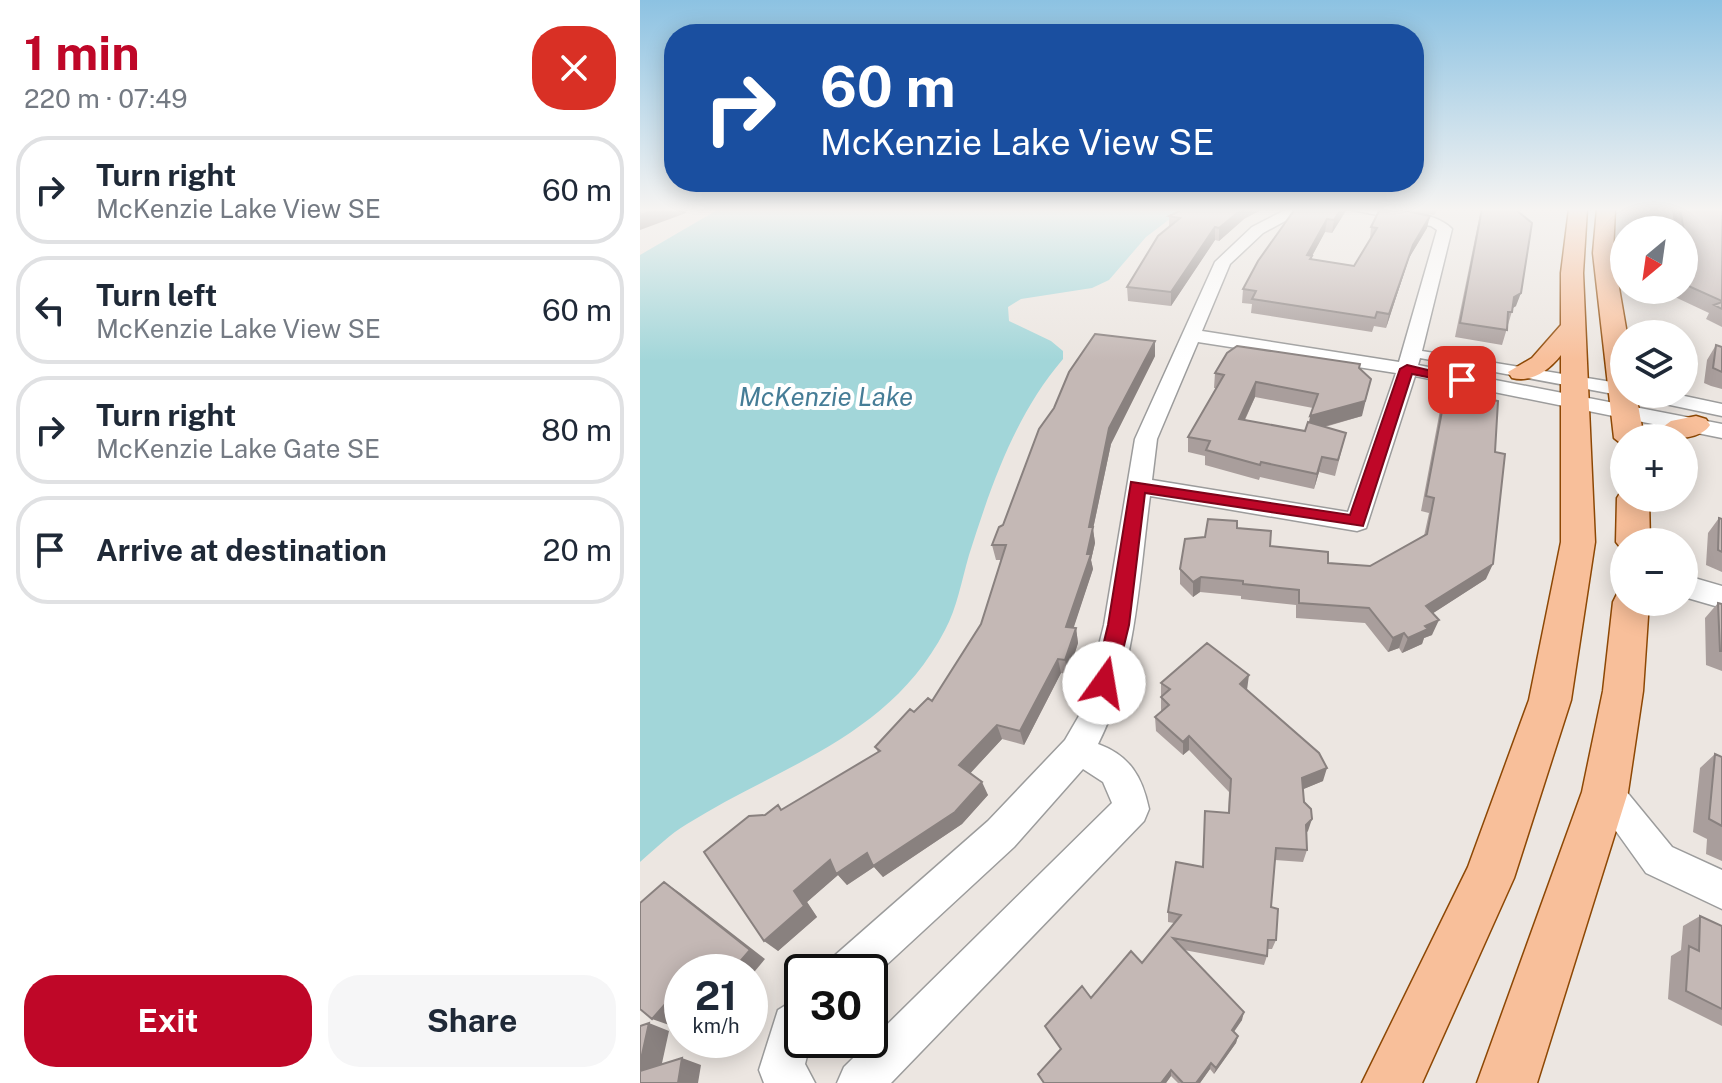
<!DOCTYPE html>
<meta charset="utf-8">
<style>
:root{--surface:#fff;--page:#f6f6f7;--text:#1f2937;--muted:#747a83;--line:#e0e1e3;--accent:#bf0728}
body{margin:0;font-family:"Public Sans",sans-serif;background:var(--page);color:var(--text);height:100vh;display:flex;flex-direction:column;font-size:30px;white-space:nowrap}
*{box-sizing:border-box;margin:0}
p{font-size:26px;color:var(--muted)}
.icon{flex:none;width:44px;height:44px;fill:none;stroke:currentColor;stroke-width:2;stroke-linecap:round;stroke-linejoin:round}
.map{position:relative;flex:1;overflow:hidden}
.details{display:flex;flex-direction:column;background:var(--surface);width:640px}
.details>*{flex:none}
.hud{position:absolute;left:24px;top:24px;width:760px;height:168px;border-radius:32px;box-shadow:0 4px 20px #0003;background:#1a4fa0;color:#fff;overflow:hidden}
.needle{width:52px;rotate:209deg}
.buttons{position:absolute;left:970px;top:216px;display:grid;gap:16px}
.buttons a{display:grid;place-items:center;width:88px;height:88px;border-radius:50%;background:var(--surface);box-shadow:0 4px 20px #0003;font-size:40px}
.speed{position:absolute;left:24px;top:954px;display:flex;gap:16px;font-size:40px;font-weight:700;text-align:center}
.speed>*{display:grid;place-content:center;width:104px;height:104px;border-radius:50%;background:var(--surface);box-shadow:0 4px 20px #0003;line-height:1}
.speed small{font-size:20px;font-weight:400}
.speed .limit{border:4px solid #111;border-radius:12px;background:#fff;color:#111}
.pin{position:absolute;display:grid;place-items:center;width:68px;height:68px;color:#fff;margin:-34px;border-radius:16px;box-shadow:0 4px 12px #0006}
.me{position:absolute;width:88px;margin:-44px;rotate:13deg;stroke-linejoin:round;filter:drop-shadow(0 0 6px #0008)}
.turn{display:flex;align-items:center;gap:28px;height:168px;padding:0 24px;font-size:36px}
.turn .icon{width:104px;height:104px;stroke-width:2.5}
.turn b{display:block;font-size:56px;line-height:68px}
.round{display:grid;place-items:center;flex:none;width:84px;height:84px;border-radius:32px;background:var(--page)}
.head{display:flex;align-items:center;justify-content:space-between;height:136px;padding:0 24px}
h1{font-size:48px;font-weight:700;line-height:60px;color:var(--accent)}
.primary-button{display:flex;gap:16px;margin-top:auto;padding:16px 24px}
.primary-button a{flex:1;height:92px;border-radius:32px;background:var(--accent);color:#fff;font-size:32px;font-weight:700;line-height:92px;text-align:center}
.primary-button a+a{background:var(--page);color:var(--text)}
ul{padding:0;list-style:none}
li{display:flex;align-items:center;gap:24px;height:108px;margin:0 16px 12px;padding:0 8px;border:4px solid var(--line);border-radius:32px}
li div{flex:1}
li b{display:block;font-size:30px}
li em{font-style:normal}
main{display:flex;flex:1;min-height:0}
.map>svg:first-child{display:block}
.water{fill:#a2d6d9}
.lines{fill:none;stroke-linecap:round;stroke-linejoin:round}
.minor-casing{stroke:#9c9c9c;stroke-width:3}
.major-casing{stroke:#8d4805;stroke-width:3}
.minor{fill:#fff;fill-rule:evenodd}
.major{fill:#f8bf9a;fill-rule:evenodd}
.wall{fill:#a99e9c;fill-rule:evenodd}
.shaded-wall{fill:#89817f}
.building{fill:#c4b8b5;stroke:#89817f;stroke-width:2}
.route{fill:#bf0728;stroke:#7c051a;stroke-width:2}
.labels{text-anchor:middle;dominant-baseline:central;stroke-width:8;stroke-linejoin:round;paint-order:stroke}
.water-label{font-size:26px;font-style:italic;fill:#467d97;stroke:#fff}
</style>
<main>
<section class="details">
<div class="head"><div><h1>1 min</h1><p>220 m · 07:49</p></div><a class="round" style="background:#d93025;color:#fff"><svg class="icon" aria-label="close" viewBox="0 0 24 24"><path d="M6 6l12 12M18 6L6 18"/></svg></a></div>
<ul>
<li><svg class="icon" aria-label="right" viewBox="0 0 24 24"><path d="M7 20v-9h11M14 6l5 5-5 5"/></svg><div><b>Turn right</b><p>McKenzie Lake View SE</p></div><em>60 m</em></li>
<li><svg class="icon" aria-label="left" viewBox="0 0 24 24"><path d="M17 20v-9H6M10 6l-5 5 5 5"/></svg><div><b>Turn left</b><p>McKenzie Lake View SE</p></div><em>60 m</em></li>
<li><svg class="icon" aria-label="right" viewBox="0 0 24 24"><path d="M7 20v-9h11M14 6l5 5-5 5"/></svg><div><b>Turn right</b><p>McKenzie Lake Gate SE</p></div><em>80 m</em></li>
<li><svg class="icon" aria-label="arrive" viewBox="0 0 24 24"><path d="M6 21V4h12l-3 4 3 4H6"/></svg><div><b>Arrive at destination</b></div><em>20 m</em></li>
</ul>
<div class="primary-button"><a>Exit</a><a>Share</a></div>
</section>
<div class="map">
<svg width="1082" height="1083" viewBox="0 0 1082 1083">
<rect width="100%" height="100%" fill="#ece6e1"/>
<path class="water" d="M79,209h464l-37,28 -37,43 -17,8 -71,11 -13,8 1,14 42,20 12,10v8c-48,56 -72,127 -94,196 -7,24 -12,53 -24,75 -56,108 -164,135 -258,194 -17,10 -32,25 -47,38v-607z"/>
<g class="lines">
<defs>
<path id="minor" d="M647,209h20l-44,24 -33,31 -28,67 197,31 38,-132 -6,-4 -83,-17c28,0 85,-1 104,20l-30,122 202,33v10h8l-8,2 -204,-38 -2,7 304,59v14l-307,-62 -49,152 -9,3 -207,-35c-11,81 -14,174 -52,248 32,12 44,32 51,65l-5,12 -253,262h-54l7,-16 268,-264 -9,-21 -20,-13 -69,78 -144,133v-8h-43l6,-15 155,-136 77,-81 18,-31 21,-84 31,-186 80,-177 37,-35zM558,342l198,31 -48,139 -196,-32 5,-41z
M994,394h41l47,10v12l-85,-18z
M1044,575l38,11v22l-38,-11z
M965,775l12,5 55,67 50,23v39l-76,-36 -58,-81 5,-12z
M162,995v45h9l-6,24 10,19h-51l-5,-13 19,-60z"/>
<path id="major" d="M929,209h18l-4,64 12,269 -24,158 -57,178 -92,205h-60l106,-216 61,-167 32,-158v-187c-12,15 -29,28 -49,23l-4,-6 24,-14 29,-33v-52z
M957,209h18l-2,44 14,81 -3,60h12l8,44h-20v8l-10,-8 -21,-185z
M1056,416l10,3 4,6c-11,17 -43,13 -62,13l23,-17z
M982,490l2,8h25l1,44h-26v10l-8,-10 1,-44z
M984,590v12h25l-6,89 -15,101 -91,291h-60l105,-291 21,-101 10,-89 5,-10z"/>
</defs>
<use href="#minor" class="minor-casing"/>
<use href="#major" class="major-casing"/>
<use href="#minor" class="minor"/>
<use href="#major" class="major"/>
</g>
<path class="wall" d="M655,209h52l-15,24 -7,-1 -13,24v4l42,6 16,-26 1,-13 56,1 -18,30 -23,70 -12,-2 -2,6 -121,-19 1,-9 -10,-1 1,-14z
M758,209h40l-4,6z
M841,209h34l1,97 -3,2 -11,37 -47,-8z
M1032,209h50v118l-16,-8 3,-6 -49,-23h24v-60h-9z
M529,216l75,3 -25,22 -4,-1 -44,66 -43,-5 -1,-14 42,-60z
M515,341v15l-44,88 -18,85 2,14 -4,17 2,9 -20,59h3l2,15 -10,31 -7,-1 -37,72 -22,-6 -32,34 18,22 -26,29 -79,53 -9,-10 -27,18 -9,-10 -31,27 10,15 -39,34 -13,-136 13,-10 4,5 96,-58 -3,-5 39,-35 18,-11 49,-77 20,-64h-5l-4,-15 11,-20z
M1076,345l6,2v42l-11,-3 -7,-3 3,-23z
M719,369l3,47 -37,11 21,6 -11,43 -16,-4 -5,17 -54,-12 -1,3 -54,-15v-9l-17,-4v-15l28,-49h-2l1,-15zM615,397l58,11 -4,14 -4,9 -60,-11z
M806,390l40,189 -53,34 -1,22 -8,3 -2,6 -20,9 -3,-5 -11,4 -23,-29 -69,-5v-13l-55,-6v-3l-41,-4 -7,5 -13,-13v-15l25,-32 32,-9 33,18 58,17 42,3 54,-30 5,-23 -8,-2 20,-106z
M1079,518l3,1v53l-16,-7 2,-32z
M1078,603l4,1v67l-16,-6 -1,-47z
M521,683l86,7 76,91 -20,8 5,42 -2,1 1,18 -4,12 -28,-2 -4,47 5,33 -4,9h-4l-1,7 -3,9 -80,-15 58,70 -8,12 4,4 -2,7 -22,31 -4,-5 -10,14h-22l-7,-7 -5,7h-122l17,-34 30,-51 51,-35 32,-40 -6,-1v-10l34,-45 26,-54 1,-21 -40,-42 -6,5 -27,-24 -1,-14 6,-5z
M1075,754l7,3v104l-16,-7 1,-15 -14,-7 7,-64z
M1060,916l22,10v100l-54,-27 3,-43 10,-6 2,-24z"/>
<path class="shaded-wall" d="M17,209h30l-2,1 1,3 -46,17v-15z
M602,209h21l-19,10 -25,22v-13z
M701,209h6l-15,24 2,-13z
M790,216l-3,12 -18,30 -23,70 3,-14 24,-69z
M687,219l-2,13 -13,24 -2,13 -3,-14z
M575,227v13l-44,66v-14z
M881,293l-5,13 -7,4 5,-13z
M515,341v15l-44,88 -18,85 2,14 -4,17 2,9 -24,73 -3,-15 21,-73 2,-27 20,-99z
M731,379l-9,37 -54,15 2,-15z
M616,382l-1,15 -17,37 1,-15z
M682,457l-3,15 -5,17 3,-15z
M853,564l-7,15 -65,42 5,-15z
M561,577l-1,15 -7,5v-15z
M799,620l-7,15 -8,3 -2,6 -20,9 6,-15 17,-12z
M436,628l2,15 -10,31 -3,-14z
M764,633l-5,15 -11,4 5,-14z
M418,659l3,14 -37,72 -4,-14z
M609,675l-2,15 -7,-6z
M357,725l5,14 -36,39 -7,-13z
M549,736v14l-6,5v-13z
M687,768l-4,13 -24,10 3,-13z
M342,782l6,13 -26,29 -79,53 -9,-10 -27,18 -9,-10 -31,27 10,15 -39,34 -14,-10 30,-50 36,-31z
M672,819l-4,12 -6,6 4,-12z
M24,882l16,11 85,66 -15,18v-5h-19z
M42,985v29l-10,12 -20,-7z
M604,1012l-2,8 -12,17 2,-7z
M9,1023l20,8 -10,46 -19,-5v-8z
M598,1036l-2,7 -22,31 2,-6z
M42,1058l19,7 -3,18h-20z
M571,1063l-1,6 -10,14h-4z
M531,1070v6l-5,7h-5z"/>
<path class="building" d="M0,209h17l-17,6z
M544,209h58l-23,19 -4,-1 -44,65 -44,-5 31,-51 22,-18 -11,-2z
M655,209h46l-7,11 -7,-1 -20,36 5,1 -2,3 44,7 23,-38 -6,-1 9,-18h17l33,7 -17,29 -24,69 -12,-2 -2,6 -123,-19 4,-8 -13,-2 15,-28z
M842,209h33l17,14 -11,70 -7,4 -2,15h-4l-1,18 -47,-7z
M1040,209h42v92l-38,-17v-9h8z
M1082,302v7l-8,-4z
M455,334l60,7 -46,87 -20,99h4l-6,27h4l-25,73 10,1 -11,32 -7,-1 -38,72 -23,-6 -38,40 23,17 -27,30 -82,54 -6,-13 -31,21 -6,-14 -36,31 10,15 -40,35 -60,-89 45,-36 16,-1 13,-10 3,5 99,-59 -5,-4 35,-38 4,3 14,-14 4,3 49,-77 25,-79h-14l7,-18 4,-2 36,-96 15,-21 15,-36z
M1076,345l6,2v25l-9,-4z
M597,346l123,18 -1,4 12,11 -6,22 -55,15 8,-22 -62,-12 -17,37 66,12 3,-9 38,11 -8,27 -16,-3 -5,17 -56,-12 -1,3 -54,-15 4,-9 -22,-4 36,-62 -9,-2 12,-20z
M806,390l52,11 -3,51 10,2 -12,110 -67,42 13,14 -14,6 3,3 -20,9 -4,-5 -11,5 -24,-30 -70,-5v-13l-56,-6v-3l-42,-4 -8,5 -13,-13 5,-30 20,-2 3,-18 29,2v7l34,3 -1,15 58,6v11l42,3 57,-32 7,-36 -8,-2z
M1079,518l3,1v33l-4,-2z
M1078,603l4,1v47h-2z
M567,643l42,32 -9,9 79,69 8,15 -25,10 2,24 7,7 1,10 -6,6 1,25 -31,-2 -5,59 7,2 -2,31h-8l-1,16 -94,-18 71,74 -12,18 6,6 -22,32 -5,-5 -15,20h-13l-12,-13 -10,13h-117l-6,-9 23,-25 -16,-23 37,-40 9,12 40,-47 11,12 39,-48 -13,-3 8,-50 27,5 2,-56 24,2 2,-34 -42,-43 -6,6 -28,-25 14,-12 -8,-8 9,-8 -9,-6z
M1075,754l7,3v69l-13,-7z
M24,882l86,68 -19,22h-49v13l-30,34 -12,-10v-106z
M1060,916l22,10v83l-36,-18 3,-45 10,5z
M9,1023l-9,41v-38z
M42,1058l-4,25h-38v-12z"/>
<linearGradient id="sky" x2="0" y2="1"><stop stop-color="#8cc2e2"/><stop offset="0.58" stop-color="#f6f4f2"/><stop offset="1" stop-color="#f6f4f2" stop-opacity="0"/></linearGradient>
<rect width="1082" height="361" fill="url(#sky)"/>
<path class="route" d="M767,365l62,15 -7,4 -50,-10 -49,152 -218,-33 -16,132 -14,58 -3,7h-15l-3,-7 14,-58 23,-143 219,33 50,-146z"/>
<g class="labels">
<g class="water-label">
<text x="186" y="396">McKenzie Lake</text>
</g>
</g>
</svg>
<div class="buttons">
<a><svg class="needle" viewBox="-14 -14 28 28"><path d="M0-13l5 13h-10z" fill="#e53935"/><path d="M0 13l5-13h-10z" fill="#747a83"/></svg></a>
<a><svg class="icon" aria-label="layers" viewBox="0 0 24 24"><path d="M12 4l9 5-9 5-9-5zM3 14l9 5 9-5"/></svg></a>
<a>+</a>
<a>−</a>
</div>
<div class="speed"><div>21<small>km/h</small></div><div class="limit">30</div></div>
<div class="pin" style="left:822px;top:380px;background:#d93025"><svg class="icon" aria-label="arrive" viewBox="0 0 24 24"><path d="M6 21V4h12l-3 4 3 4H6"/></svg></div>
<svg class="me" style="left:464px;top:683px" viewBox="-20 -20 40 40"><circle r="19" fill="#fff"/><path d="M0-13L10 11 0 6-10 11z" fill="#bf0728"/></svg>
<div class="hud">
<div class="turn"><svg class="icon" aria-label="right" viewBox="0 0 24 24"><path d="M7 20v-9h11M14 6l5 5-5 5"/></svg><div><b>60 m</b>McKenzie Lake View SE</div></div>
</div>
</div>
</main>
